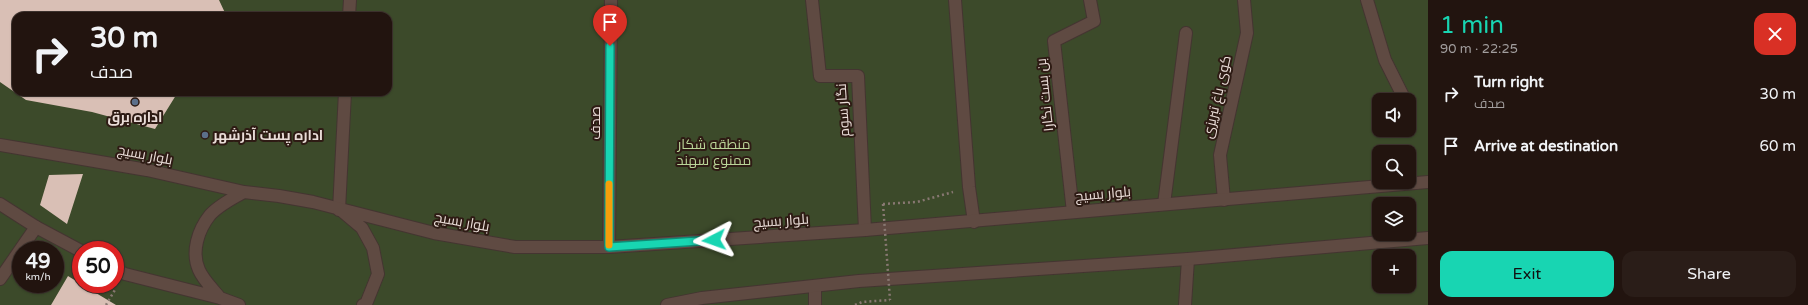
<!DOCTYPE html>
<meta charset="utf-8">
<style>
:root{--surface:#22140f;--page:#2a1d18;--text:#f1f3f6;--muted:#a29e9e;--line:#3f332f;--accent:#18d5b2}
body{margin:0;font-family:"Varela Round",Cairo,sans-serif;background:var(--page);color:var(--text);height:100vh;display:flex;flex-direction:column;font-size:15px;white-space:nowrap}
*{box-sizing:border-box;margin:0}
p{font-size:13px;color:var(--muted)}
.icon{flex:none;width:22px;height:22px;fill:none;stroke:currentColor;stroke-width:2;stroke-linecap:round;stroke-linejoin:round}
.map{position:relative;flex:1;overflow:hidden}
.sheet{display:flex;flex-direction:column;background:var(--surface);width:380px}
.sheet>*{flex:none}
.guide{position:absolute;left:12px;top:12px;width:380px;height:84px;border-radius:12px;box-shadow:0 1px 3px #0004,0 0 0 1px var(--line);background:#22140f;color:var(--text);overflow:hidden}
.tools{position:absolute;left:1372px;top:93px;display:grid;gap:8px}
.tools a{display:grid;place-items:center;width:44px;height:44px;border-radius:8px;background:var(--surface);box-shadow:0 1px 3px #0004,0 0 0 1px var(--line);font-size:20px}
.speed{position:absolute;left:12px;top:241px;display:flex;gap:8px;font-size:20px;font-weight:700;text-align:center}
.speed>*{display:grid;place-content:center;width:52px;height:52px;border-radius:50%;background:var(--surface);box-shadow:0 1px 3px #0004,0 0 0 1px var(--line);line-height:1}
.speed small{font-size:10px;font-weight:400}
.speed .limit{border:6px solid #d22;background:#fff;color:#111}
.pin{position:absolute;display:grid;place-items:center;width:34px;height:34px;color:#fff;margin:-41px -17px;border-radius:50% 50% 50% 0;rotate:-45deg;box-shadow:0 0 4px #0007}
.pin .icon{rotate:45deg}
.me{position:absolute;width:44px;margin:-22px;rotate:266deg;stroke-linejoin:round;filter:drop-shadow(0 0 3px #0008)}
.turn{display:flex;align-items:center;gap:14px;height:84px;padding:0 12px;font-size:18px}
.turn .icon{width:52px;height:52px;stroke-width:2.5}
.turn b{display:block;font-size:28px;line-height:34px}
.round{display:grid;place-items:center;flex:none;width:42px;height:42px;border-radius:12px;background:var(--page)}
.summary{display:flex;align-items:center;justify-content:space-between;height:68px;padding:0 12px}
h1{font-size:24px;font-weight:600;line-height:30px;color:var(--accent)}
.action{display:flex;gap:8px;margin-top:auto;padding:8px 12px}
.action a{flex:1;height:46px;border-radius:12px;background:var(--accent);color:#111;font-size:16px;font-weight:600;line-height:46px;text-align:center}
.action a+a{background:var(--page);color:var(--text)}
ul{padding:0;list-style:none}
li{display:flex;align-items:center;gap:12px;height:52px;padding:0 12px}
li div{flex:1}
li b{display:block;font-size:15px}
li em{font-style:normal}
main{display:flex;flex:1;min-height:0}
.map>svg:first-child{display:block}
.green{fill:#3c4a2a;fill-rule:evenodd}
.building{fill:#d9bfb5}
.lines{fill:none;stroke-linecap:round;stroke-linejoin:round}
.lane-casing{stroke:#443531;stroke-width:14}
.street-casing{stroke:#443531;stroke-width:14}
.secondary-casing{stroke:#443531;stroke-width:14}
.path{stroke:#887872;stroke-width:2.5;stroke-dasharray:2 3;stroke-linecap:butt}
.lane{stroke:#5f4a42;stroke-width:12}
.street{stroke:#5f4a42;stroke-width:12}
.secondary{stroke:#5f4a42;stroke-width:12}
.path-bridge{stroke:#887872;stroke-width:2.5;stroke-dasharray:2 3;stroke-linecap:butt}
.route-casing{stroke:#108a74;stroke-width:10}
.route{stroke:#18d5b2;stroke-width:7}
.slow{stroke:#f59e0b;stroke-width:7}
.service-dot{fill:#5c6f8a;stroke:#2e1b14;stroke-width:1.5}
.labels{text-anchor:middle;dominant-baseline:central;stroke-width:4;stroke-linejoin:round;paint-order:stroke}
.street-label{font-size:14px;fill:#eaddd8;stroke:#2e1b14}
.poi-label{font-size:14px;font-weight:bold;fill:#eaddd8;stroke:#2e1b14}
.park-label{font-size:14px;fill:#bad598;stroke:#2e1b14}
</style>
<main>
<div class="map">
<svg width="1428" height="305" viewBox="0 0 1428 305">
<rect width="100%" height="100%" fill="#2e1b14"/>
<path class="green" d="M0,0h1428v305h-1428zM16,16h372v76h-372zM1379,100h30v30h-30zM1379,152h30v30h-30zM1379,204h30v30h-30zM21,250h34v34h-34zM81,250h34v34h-34zM1379,256h30v30h-30z"/>
<path class="building" d="M0,0h219l7,15 -210,1v76h162l-23,37 -63,-17 -66,-12 -26,-18z
M83,174l-16,50 -27,-19 9,-30z
M68,276l13,8 35,21h-65z"/>
<g class="lines">
<defs>
<path id="lane" d="M0,279l36,-52
M815,286v19"/>
<path id="street" d="M812,0l8,76h38l7,154
M955,0l14,187 5,35
M1367,0l18,60 20,40
M349,16l1,-16
M1224,200l-4,-45 27,-122 -3,-33
M1164,204l22,-171
M339,210l6,-118
M1073,212l-19,-171 40,-20 -4,-21
M609,247l2,-247
M1185,305l3,-46"/>
<path id="secondary" d="M0,145l147,25 97,22 35,4 34,6 121,31 81,14h94l256,-17 563,-48
M0,204l36,23 45,24
M343,212l19,16 11,20 5,26 -12,30 -3,1
M115,269l10,5 95,24 19,7
M220,298c-7,-9 -16,-17 -21,-28 -8,-18 -1,-40 11,-55 9,-10 23,-17 34,-23
M667,305l35,-7 157,-17 329,-22 240,-21"/>
</defs>
<use href="#lane" class="lane-casing"/>
<use href="#street" class="street-casing"/>
<use href="#secondary" class="secondary-casing"/>
<path class="path" d="M883,204l34,-2 36,-10
M106,305l10,-17
M855,305l7,-3 28,-2"/>
<use href="#lane" class="lane"/>
<use href="#street" class="street"/>
<use href="#secondary" class="secondary"/>
<path class="path-bridge" d="M883,204l7,96"/>
</g>
<g class="lines">
<defs>
<path id="route" d="M610,46l-1,201 105,-7"/>
</defs>
<use href="#route" class="route-casing"/>
<use href="#route" class="route"/>
<path class="slow" d="M609,245v-61"/>
</g>
<g class="service-dot">
<circle cx="135" cy="102" r="4"/>
<circle cx="205" cy="135" r="4"/>
</g>
<g class="labels">
<g class="street-label">
<text transform="translate(1045 95) rotate(-96)">بن بست نگار۱</text>
<text transform="translate(1217 97) rotate(-77)">کوی باغ تبریزی</text>
<text transform="translate(843 110) rotate(-94)">نگار سوم</text>
<text transform="translate(595 123) rotate(-90)">صدف</text>
<text transform="translate(145 155) rotate(11)">بلوار بسیج</text>
<text transform="translate(1103 194) rotate(-5)">بلوار بسیج</text>
<text transform="translate(781 221) rotate(-4)">بلوار بسیج</text>
<text transform="translate(462 222) rotate(10)">بلوار بسیج</text>
</g>
<g class="poi-label">
<text x="135" y="117">اداره برق</text>
<text x="213" y="135" text-anchor="start">اداره پست آذرشهر</text>
</g>
<g class="park-label">
<text x="714" y="144">منطقه شکار<tspan x="714" dy="16">ممنوع سهند</tspan></text>
</g>
</g>
</svg>
<div class="tools">
<a><svg class="icon" aria-label="sound" viewBox="0 0 24 24"><path d="M4 9h4l5-4v14l-5-4H4zM17 9q2 3 0 6"/></svg></a>
<a><svg class="icon" aria-label="search" viewBox="0 0 24 24"><circle cx="10" cy="10" r="6"/><path d="M15 15l6 6"/></svg></a>
<a><svg class="icon" aria-label="layers" viewBox="0 0 24 24"><path d="M12 4l9 5-9 5-9-5zM3 14l9 5 9-5"/></svg></a>
<a>+</a>
</div>
<div class="speed"><div>49<small>km/h</small></div><div class="limit">50</div></div>
<div class="pin" style="left:610px;top:46px;background:#d93025"><svg class="icon" aria-label="arrive" viewBox="0 0 24 24"><path d="M6 21V4h12l-3 4 3 4H6"/></svg></div>
<svg class="me" style="left:714px;top:240px" viewBox="-20 -20 40 40"><path d="M0-17L14 15 0 8-14 15z" fill="#18d5b2" stroke="#fff" stroke-width="4"/></svg>
<div class="guide">
<div class="turn"><svg class="icon" aria-label="right" viewBox="0 0 24 24"><path d="M7 20v-9h11M14 6l5 5-5 5"/></svg><div><b>30 m</b>صدف</div></div>
</div>
</div>
<section class="sheet">
<div class="summary"><div><h1>1 min</h1><p>90 m · 22:25</p></div><a class="round" style="background:#d93025;color:#fff"><svg class="icon" aria-label="close" viewBox="0 0 24 24"><path d="M6 6l12 12M18 6L6 18"/></svg></a></div>
<ul>
<li><svg class="icon" aria-label="right" viewBox="0 0 24 24"><path d="M7 20v-9h11M14 6l5 5-5 5"/></svg><div><b>Turn right</b><p>صدف</p></div><em>30 m</em></li>
<li><svg class="icon" aria-label="arrive" viewBox="0 0 24 24"><path d="M6 21V4h12l-3 4 3 4H6"/></svg><div><b>Arrive at destination</b></div><em>60 m</em></li>
</ul>
<div class="action"><a>Exit</a><a>Share</a></div>
</section>
</main>
